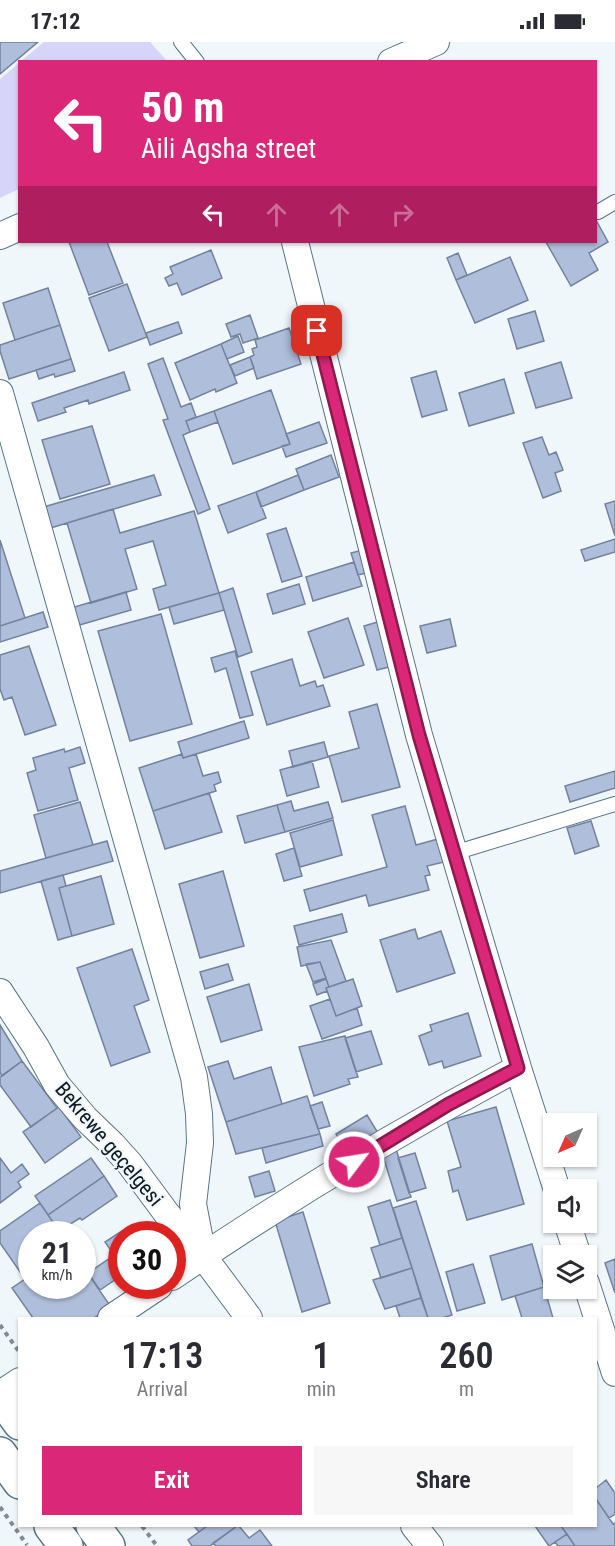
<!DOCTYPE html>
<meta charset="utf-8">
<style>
:root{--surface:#fff;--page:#f7f7f7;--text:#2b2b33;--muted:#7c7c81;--accent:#db2777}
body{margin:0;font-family:"Roboto Condensed",sans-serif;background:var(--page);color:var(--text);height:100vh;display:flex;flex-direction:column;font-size:22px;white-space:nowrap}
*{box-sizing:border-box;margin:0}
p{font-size:20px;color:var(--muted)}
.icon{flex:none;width:33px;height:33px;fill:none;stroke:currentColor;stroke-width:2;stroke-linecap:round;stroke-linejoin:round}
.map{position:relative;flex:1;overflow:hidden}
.details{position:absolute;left:18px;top:1275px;width:579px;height:210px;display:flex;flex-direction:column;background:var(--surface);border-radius:0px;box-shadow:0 2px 4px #0004}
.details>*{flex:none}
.hud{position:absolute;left:18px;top:18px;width:579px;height:183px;border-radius:0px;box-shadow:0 2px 4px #0004;background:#db2777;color:#fff;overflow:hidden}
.needle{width:39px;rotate:225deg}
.tools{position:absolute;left:543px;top:1071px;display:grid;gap:12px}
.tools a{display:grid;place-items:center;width:54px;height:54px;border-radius:0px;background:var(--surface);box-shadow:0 2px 4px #0004;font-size:30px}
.speed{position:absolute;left:18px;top:1179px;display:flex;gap:12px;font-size:30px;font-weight:700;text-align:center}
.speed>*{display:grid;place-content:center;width:78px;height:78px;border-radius:50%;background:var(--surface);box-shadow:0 2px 4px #0004;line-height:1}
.speed small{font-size:15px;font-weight:400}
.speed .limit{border:9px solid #d22;background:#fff;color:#111}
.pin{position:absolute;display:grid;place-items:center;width:51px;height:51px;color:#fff;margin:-26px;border-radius:12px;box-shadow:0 3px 9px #0006}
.me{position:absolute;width:66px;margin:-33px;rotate:59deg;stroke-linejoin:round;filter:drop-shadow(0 0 4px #0008)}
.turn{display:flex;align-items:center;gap:21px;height:126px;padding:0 24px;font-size:27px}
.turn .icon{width:78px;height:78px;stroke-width:2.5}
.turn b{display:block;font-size:42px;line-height:51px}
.lanes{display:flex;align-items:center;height:57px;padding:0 24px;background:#0003;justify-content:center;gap:30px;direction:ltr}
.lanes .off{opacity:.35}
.eta{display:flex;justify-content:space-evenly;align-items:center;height:102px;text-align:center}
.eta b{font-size:36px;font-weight:600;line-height:42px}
.action{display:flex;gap:12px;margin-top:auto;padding:12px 24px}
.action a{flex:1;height:69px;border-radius:0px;background:var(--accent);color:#fff;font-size:24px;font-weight:600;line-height:69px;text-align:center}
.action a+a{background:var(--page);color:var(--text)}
.status{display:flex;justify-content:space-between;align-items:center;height:42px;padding:0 30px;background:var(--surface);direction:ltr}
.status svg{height:16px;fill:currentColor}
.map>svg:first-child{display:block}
.green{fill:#d7d4f9}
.building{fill:#aebedb;stroke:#73829e;stroke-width:1.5}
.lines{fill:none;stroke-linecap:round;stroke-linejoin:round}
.service-casing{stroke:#577588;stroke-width:16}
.minor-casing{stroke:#577588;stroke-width:28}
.secondary-casing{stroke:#577588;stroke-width:36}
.path{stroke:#818a90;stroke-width:4;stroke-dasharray:4.5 4.5;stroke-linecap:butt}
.service{stroke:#fff;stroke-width:14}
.minor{stroke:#fff;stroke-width:26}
.secondary{stroke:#fff;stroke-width:33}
.route-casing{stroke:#8e194d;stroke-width:15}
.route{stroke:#db2777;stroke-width:10}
.labels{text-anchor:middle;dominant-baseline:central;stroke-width:4.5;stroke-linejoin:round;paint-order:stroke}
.street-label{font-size:21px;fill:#0f1b22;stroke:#f0f7fb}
</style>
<div class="status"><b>17:12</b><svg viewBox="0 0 49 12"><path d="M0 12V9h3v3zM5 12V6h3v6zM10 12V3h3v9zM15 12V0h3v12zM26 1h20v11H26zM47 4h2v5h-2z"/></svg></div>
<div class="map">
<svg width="615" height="1504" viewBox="0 0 615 1504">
<rect width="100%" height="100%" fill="#f0f7fb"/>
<path class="green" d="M44,0h106l17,19h-146z
M19,21v126l-19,9v-119z"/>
<path class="building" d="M0,0h38l-38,32z
M596,178l12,22 -19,11 9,17 -27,16 -25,-44h50z
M69,200h38l16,41 -34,12z
M211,208l11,28 -40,17 -5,-12 -8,3 -4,-8 8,-4 -3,-7z
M458,211l9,22 -11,5 -9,-22z
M510,215l18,43 -53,23 -19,-43z
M127,242l20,53 -38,14 -20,-53z
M48,246l12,37 -45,15 -12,-37z
M535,269l9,30 -27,8 -9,-30z
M250,273l8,23 -15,5 -3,-9 -9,3 -5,-13z
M178,280l4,11 -32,12 -4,-12z
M60,283l11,34 -62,20 -9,-28v-6z
M289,286l12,36 -44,15 -7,-22 4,-2 -2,-6 5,-2 -2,-7z
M238,294l6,16 -17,7 -6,-15z
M221,302l16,39 -21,9 -1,-3 -25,11 -15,-37z
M250,315l4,11 -19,8 -5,-11z
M163,316l18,49 10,-4 5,14 -10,4 4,11 -7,3 27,74 -12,5 -35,-94 5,-1 -20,-55z
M71,317l4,12 -20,6 -1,-3 -15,5 -3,-9z
M561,320l11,36 -36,10 -11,-35z
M436,329l11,39 -25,7 -11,-39z
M124,330l6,18 -41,14 -1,-4 -24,8 2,4 -28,9 -6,-18z
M504,337l10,34 -45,13 -10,-33z
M271,348l19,54 -57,20 -19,-53z
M214,369l4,11 -28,10 -4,-11z
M319,380l8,21 -41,14 -4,-11 8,-2 -4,-10z
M92,384l18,58 -50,15 -18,-59z
M542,395l7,18 7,-3 7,18 -8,3 6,18 -18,7 -20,-55z
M331,413l8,22 -35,13 -8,-21z
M154,433l7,20 -114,34 -7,-21z
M298,433l6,15 -43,17 -5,-15z
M256,450l10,26 -38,15 -10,-27z
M615,459v35l-10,-32z
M113,467l7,24 74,-22 25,82 -60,17 -6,-21 13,-4 -13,-44 -28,8 12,40 -46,14 -24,-80z
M286,486l16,48 -20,6 -15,-48z
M615,497v13l-30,9 -4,-11z
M0,498l25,78 -25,8z
M363,508l7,22 -12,3 -7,-22z
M354,520l8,24 -49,15 -7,-24z
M299,542l6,20 -32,10 -6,-20z
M233,546l19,64 -14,5 -19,-64z
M126,550l5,18 -55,16 -5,-18z
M219,551l5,17 -50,14 -5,-17z
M43,570l5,15 -48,15v-16z
M161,572l31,110 -62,17 -32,-110z
M348,576l16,47 -40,13 -16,-46z
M450,577l6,27 -29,7 -7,-27z
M381,579l12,45 -16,4 -13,-44z
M29,604l27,79 -31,10 -13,-38 -8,3 -4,-11v-34z
M235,609l18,64 -13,3 -14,-50 -11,4 -4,-14z
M292,617l8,27 15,-5 2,6 6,-2 7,21 -63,19 -16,-53z
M377,662l23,83 -58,15 -13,-46 30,-8 -10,-36z
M244,679l5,17 -66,20 -5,-16z
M324,700l4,15 -35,10 -4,-16z
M80,705l5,16 -16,5 9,32 -40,11 -11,-38 9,-3 -3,-12 31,-9 1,3z
M182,712l1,4 13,-4 7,22 15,-4 3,10 -7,3 2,6 -63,20 -14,-43z
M312,719l7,26 -32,9 -7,-26z
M615,729v17l-45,14 -5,-16z
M209,751l13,39 -57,17 -12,-38z
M291,759l3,10 34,-9 5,16 -48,14 -8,-27z
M80,760l13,43 -47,13 -12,-43z
M277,763l8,27 -40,11 -8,-27z
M405,764l11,39 22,-6 6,23 -17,4 3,9 -5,1 4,14 -60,16 -3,-11 -56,16 -6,-21 83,-23 -15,-52z
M333,778l9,35 -42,12 -10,-34z
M591,779l8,25 -24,8 -8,-26z
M107,799l6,20 -113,32v-22z
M294,806l8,28 -18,5 -8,-27z
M223,829l21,75 -44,12 -21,-74z
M63,833l3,11 -7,2 13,48 -14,4 -17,-59z
M101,834l13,48 -42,12 -13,-48z
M342,872l5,18 -48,13 -5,-19z
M415,887l3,10 23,-8 14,42 -58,19 -17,-52z
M331,898l15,41 -17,6 -9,-25 -19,4 -4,-19z
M132,907l17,51 -15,6 16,46 -39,14 -34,-98z
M320,920l6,16 -13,4 -7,-18z
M228,922l5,16 -28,9 -5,-17z
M326,937l3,8 -3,1 1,3 -10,4 -4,-11z
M353,937l9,27 -26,10 -10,-28z
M249,942l13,46 -41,12 -14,-45z
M330,957l6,17 21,-8 5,17 -40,14 -12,-33z
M468,971l13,43 -37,12 -2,-7 -13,4 -10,-29 13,-5 -2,-6z
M0,983l22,36 -20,15 -2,-4z
M371,989l11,33 -26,8 -11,-34z
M345,994l13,41 -10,2 2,5 -36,12 -15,-49z
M22,1019l35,47 -26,19 -31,-42v-8z
M228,1019l6,18 37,-12 11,37 -56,18 -18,-55z
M307,1054l13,38 -84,20 -10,-32z
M322,1060l8,24 -12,3 -8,-23z
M59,1065l22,30 -36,26 -22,-31z
M496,1065l28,97 -57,16 -9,-30 -5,2 -5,-21 13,-4 -14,-46z
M367,1073l11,18 -31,18 -11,-17z
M320,1092l3,12 -57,17 -4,-15z
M396,1107l15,48 -14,4 -15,-48z
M415,1111l11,35 -17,5 -11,-35z
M0,1116l11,15 11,-9 7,10 -11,8 3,5 -21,16z
M91,1116l13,18 -56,39 -13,-19z
M269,1129l6,20 -20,6 -6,-20z
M104,1134l13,20 -35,24 -2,-2 -21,13 -11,-16z
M390,1158l12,38 -22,7 -12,-38z
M416,1159l36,114 -10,3h-14l-35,-110z
M40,1161l21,31h-29v52h50v-21l29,42 -17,11h-61l-21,-30 13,-9 -25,-36v-12z
M303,1170l27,91 -28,9 -27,-91z
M128,1185l5,7h-11v16l-8,5 -9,-13z
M402,1196l10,30 -31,10 -10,-30z
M532,1202l12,43 -42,13 -12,-44z
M122,1208v25l-22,15 -12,-17z
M615,1217v34l-10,-30z
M473,1222l12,39 -28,8 -11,-39z
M412,1226l9,30 -36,11 -12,-29z
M544,1245l9,31h-31l-7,-22z
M421,1256l7,20h-28l-4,-12z
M606,1438l9,13v21l-6,4 -13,-19v-11z
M596,1457l17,25 2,-1v23h-40l-14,-20h35z
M194,1484h13l-8,6z
M207,1484h30l-27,20h-18l-4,-6z
M237,1484h2l10,12 11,-8 12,16h-56l-3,-3z
M535,1484h26l6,8 -18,12z
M567,1492l8,12h-17l-3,-4z"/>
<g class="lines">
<defs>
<path id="service" d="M181,0l16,20
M598,170l17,-10
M454,811l161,-49"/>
<path id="minor" d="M391,20l45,-20
M0,194l20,-9
M295,200l124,493 99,333 39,122
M0,351l194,684 5,37 1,29 -7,61 10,52
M0,950l36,55 21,38 28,33 27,26 18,20 37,50 36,42 46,62
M567,1180l11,34
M172,1235c112,-76 227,-146 346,-209
M586,1241l29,90
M111,1276l48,-32
M0,1352l20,-13
M414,1484l16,20"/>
<path id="secondary" d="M0,1353l20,28
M0,1412l20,28
M51,1484l15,20
M93,1484l15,20"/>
</defs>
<use href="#service" class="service-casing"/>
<use href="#minor" class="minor-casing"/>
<use href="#secondary" class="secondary-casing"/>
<path class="path" d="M0,1283l20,28
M0,1465l27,38
M142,1484l15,20"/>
<use href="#service" class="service"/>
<use href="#minor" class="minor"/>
<use href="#secondary" class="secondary"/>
</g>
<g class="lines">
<defs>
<path id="route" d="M317,289l102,404 99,333 -69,36 -95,58"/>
</defs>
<use href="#route" class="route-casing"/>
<use href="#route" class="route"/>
</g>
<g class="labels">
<g class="street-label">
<text transform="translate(109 1102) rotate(50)">Bekrewe geçelgesi</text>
</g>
</g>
</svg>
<div class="tools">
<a><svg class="needle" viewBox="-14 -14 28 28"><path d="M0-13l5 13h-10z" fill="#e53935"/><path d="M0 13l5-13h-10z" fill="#7c7c81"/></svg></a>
<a><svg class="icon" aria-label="sound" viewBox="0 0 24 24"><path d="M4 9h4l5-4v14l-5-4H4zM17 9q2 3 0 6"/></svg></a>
<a><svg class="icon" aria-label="layers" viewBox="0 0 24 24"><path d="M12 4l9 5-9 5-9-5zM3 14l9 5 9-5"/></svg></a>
</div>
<div class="speed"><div>21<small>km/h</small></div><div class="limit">30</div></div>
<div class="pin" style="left:317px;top:289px;background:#d93025"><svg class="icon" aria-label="arrive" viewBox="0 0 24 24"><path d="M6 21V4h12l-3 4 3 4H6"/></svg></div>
<svg class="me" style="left:354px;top:1120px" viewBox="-20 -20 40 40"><circle r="17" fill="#db2777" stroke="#fff" stroke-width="3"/><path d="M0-11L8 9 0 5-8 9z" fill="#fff"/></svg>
<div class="hud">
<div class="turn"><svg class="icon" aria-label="left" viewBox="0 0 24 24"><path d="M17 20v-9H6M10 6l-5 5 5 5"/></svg><div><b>50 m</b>Aili Agsha street</div></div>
<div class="lanes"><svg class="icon" aria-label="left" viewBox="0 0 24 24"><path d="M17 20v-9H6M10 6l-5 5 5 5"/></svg><svg class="icon off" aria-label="ahead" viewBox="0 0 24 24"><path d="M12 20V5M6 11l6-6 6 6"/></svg><svg class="icon off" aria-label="ahead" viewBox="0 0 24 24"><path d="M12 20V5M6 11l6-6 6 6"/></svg><svg class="icon off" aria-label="right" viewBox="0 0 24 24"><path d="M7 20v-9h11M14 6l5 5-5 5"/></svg></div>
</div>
<section class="details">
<div class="eta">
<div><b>17:13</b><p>Arrival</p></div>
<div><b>1</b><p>min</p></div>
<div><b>260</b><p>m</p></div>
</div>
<div class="action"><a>Exit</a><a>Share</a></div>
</section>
</div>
